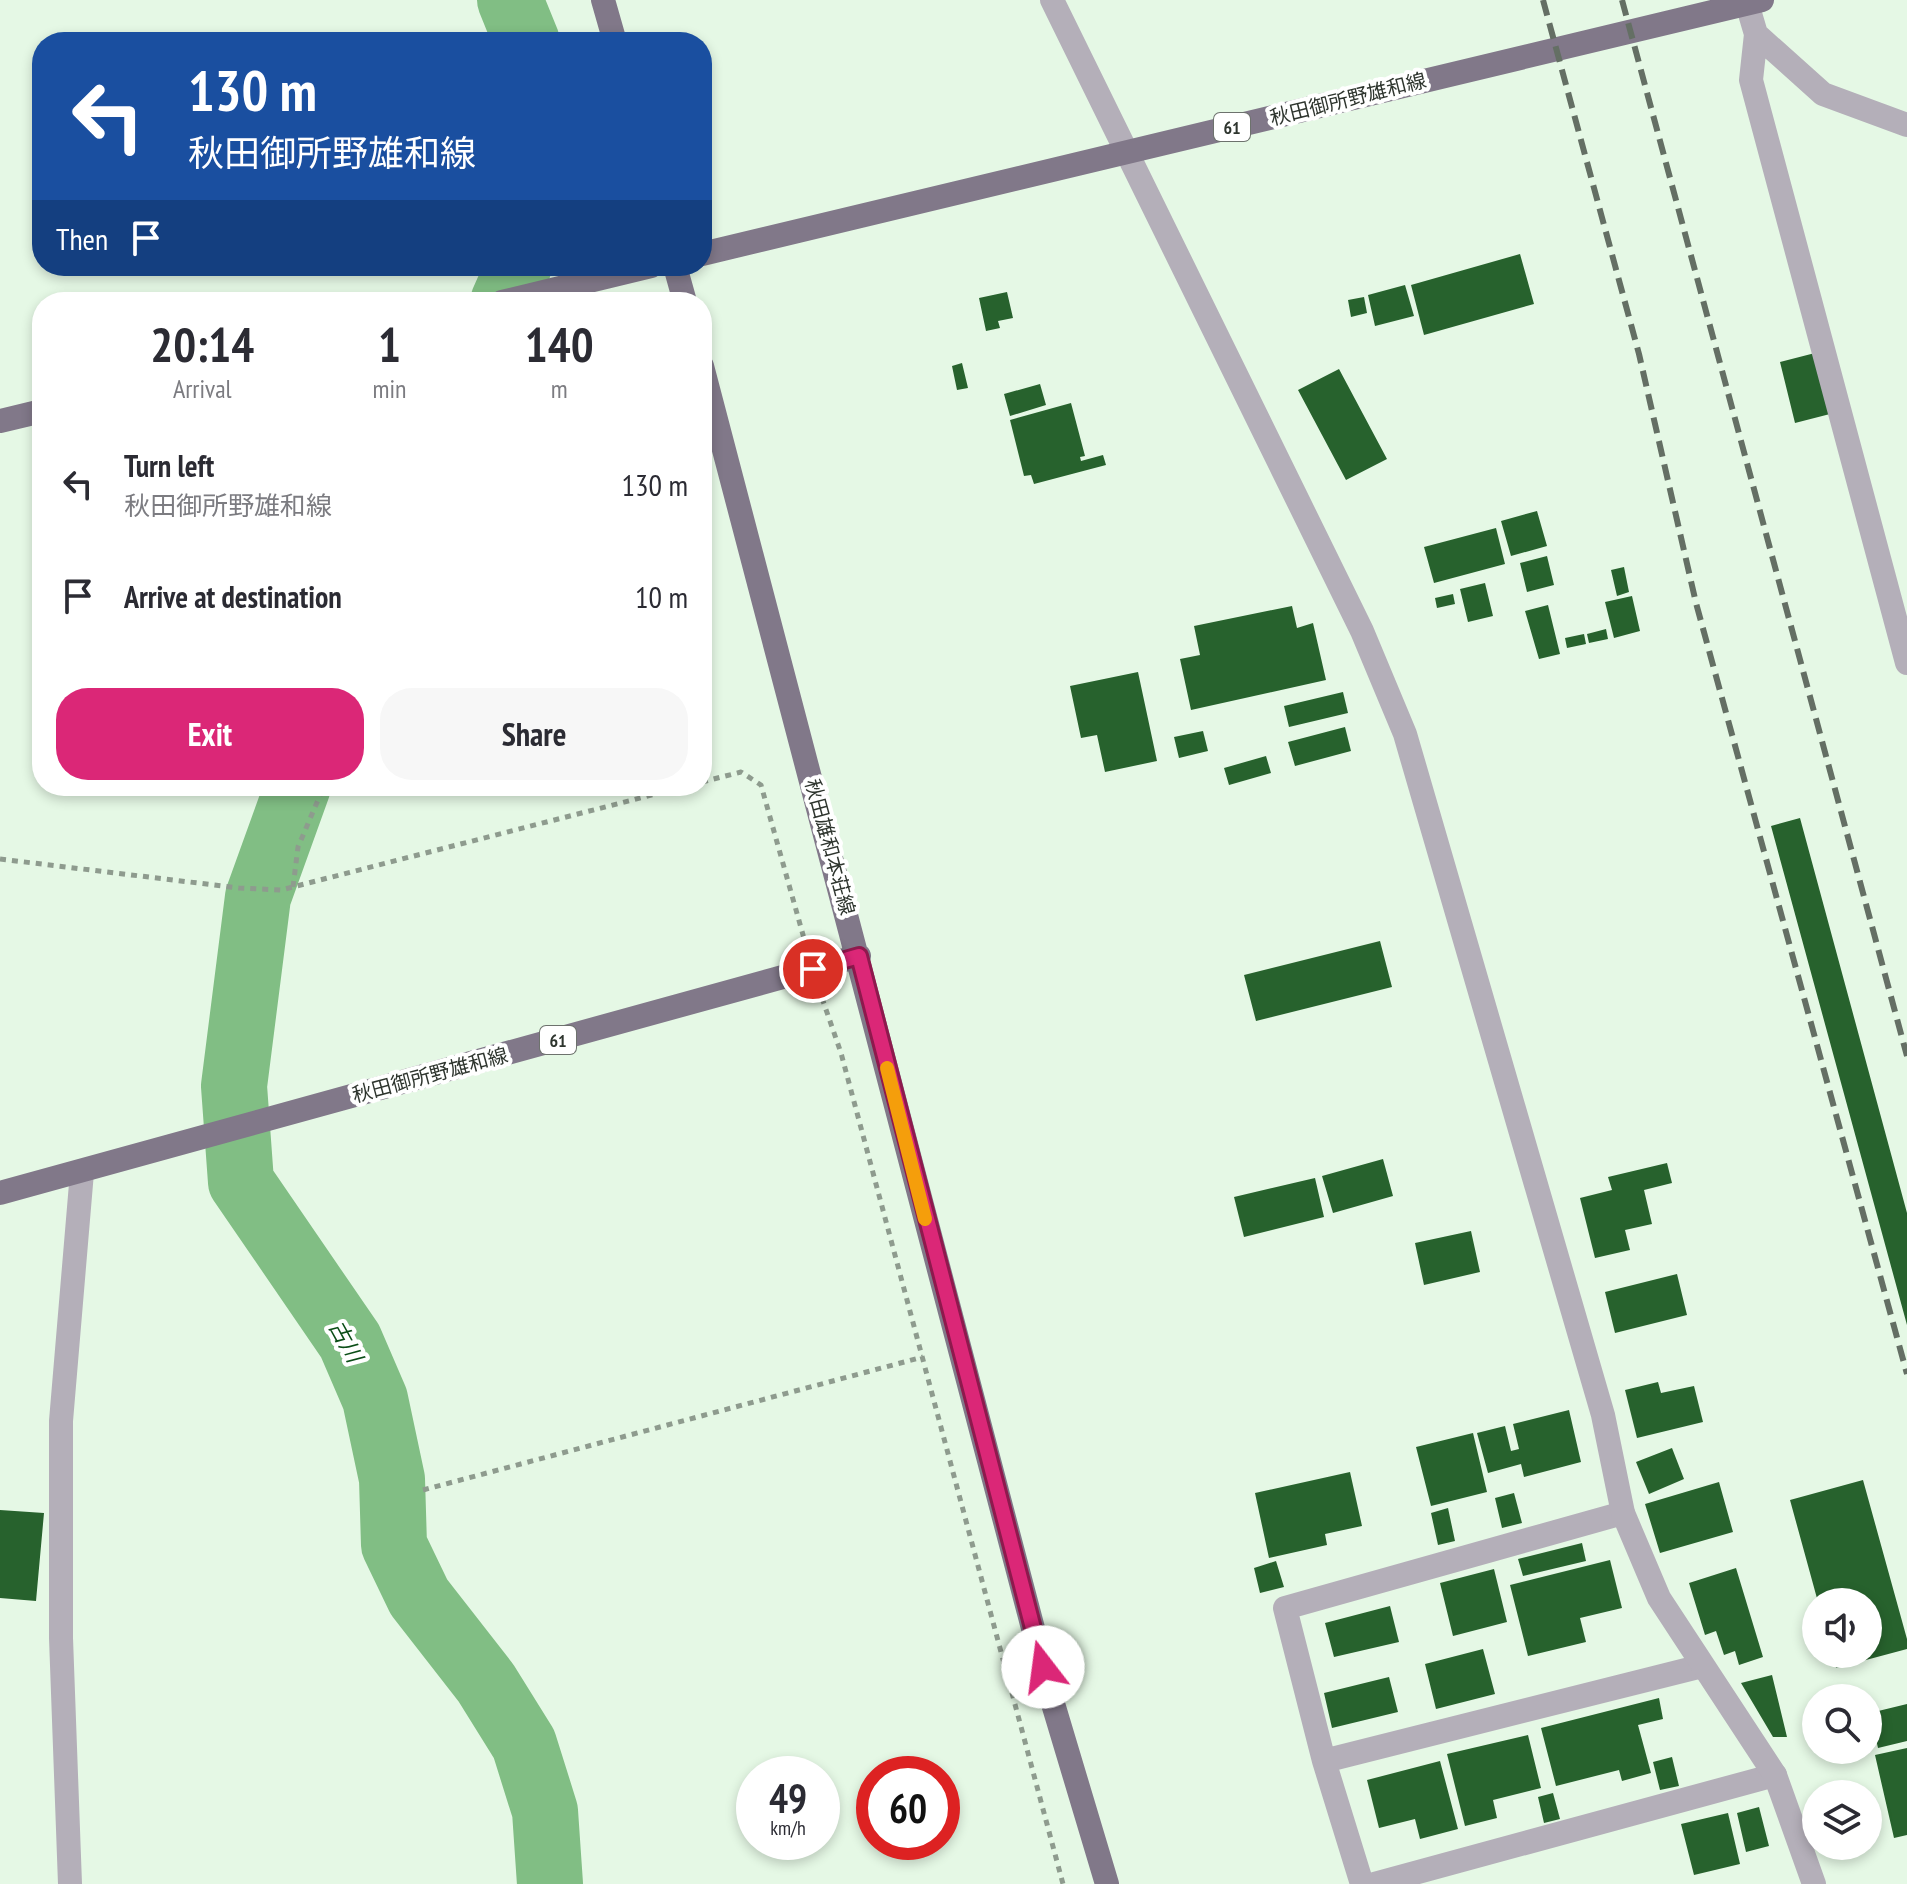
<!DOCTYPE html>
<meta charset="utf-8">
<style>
:root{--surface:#fff;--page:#f7f7f7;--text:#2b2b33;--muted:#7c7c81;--accent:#db2777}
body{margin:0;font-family:"PT Sans Narrow","Noto Sans JP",sans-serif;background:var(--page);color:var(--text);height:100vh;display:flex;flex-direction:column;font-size:30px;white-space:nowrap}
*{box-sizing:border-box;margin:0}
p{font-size:26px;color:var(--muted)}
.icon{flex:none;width:44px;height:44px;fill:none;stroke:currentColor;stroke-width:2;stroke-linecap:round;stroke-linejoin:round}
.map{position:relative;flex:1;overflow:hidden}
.details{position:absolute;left:32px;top:292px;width:680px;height:504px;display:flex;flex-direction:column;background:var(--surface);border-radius:32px;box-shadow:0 4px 12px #0003}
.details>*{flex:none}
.hud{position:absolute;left:32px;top:32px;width:680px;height:244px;border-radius:32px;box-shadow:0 4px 12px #0003;background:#1a4fa0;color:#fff;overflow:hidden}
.controls{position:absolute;left:1802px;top:1588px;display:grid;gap:16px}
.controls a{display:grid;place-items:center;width:80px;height:80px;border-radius:50%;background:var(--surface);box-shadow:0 4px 12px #0003;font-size:40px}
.speed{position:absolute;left:736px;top:1756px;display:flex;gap:16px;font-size:40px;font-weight:700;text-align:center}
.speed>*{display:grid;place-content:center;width:104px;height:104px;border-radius:50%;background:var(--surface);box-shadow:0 4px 12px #0003;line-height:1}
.speed small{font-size:20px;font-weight:400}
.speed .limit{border:12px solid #d22;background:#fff;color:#111}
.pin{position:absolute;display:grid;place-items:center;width:68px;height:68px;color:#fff;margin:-34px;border:4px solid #fff;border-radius:50%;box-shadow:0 2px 8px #0007}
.me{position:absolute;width:88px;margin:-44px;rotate:345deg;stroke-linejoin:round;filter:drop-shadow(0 0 6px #0008)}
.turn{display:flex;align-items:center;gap:28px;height:168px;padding:0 24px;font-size:36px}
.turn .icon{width:104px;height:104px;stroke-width:2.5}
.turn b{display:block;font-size:56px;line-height:68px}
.then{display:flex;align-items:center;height:76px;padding:0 24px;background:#0003;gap:16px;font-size:30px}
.eta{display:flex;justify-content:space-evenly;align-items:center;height:136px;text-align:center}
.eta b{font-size:48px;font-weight:600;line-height:56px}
.button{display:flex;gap:16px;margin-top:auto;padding:16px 24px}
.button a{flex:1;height:92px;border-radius:32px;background:var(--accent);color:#fff;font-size:32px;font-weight:600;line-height:92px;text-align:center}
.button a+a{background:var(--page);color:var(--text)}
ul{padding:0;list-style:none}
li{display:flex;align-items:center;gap:24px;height:112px;padding:0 24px}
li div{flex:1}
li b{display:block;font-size:30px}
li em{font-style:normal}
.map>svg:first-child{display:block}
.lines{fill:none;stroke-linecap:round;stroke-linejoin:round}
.river{stroke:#81be84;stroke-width:66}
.building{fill:#27622d}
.path{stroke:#8e9b8e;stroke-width:5;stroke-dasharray:6 6;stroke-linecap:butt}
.minor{stroke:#b4afb9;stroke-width:24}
.tertiary{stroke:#b4afb9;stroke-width:24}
.primary{stroke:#817889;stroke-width:24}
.rail{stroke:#646f64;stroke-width:6;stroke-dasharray:16 8;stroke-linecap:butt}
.route-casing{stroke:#8e194d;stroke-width:20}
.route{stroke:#db2777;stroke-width:14}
.slow{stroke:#f59e0b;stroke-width:14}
.labels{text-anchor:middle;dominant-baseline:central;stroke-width:8;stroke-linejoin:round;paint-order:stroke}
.shield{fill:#fff;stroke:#6d726d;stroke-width:2}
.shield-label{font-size:18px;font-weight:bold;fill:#2e352e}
.street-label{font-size:20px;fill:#2e352e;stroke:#fff}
.water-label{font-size:22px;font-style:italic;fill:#0b4e17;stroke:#fff}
</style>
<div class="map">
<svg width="1907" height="1884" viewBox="0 0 1907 1884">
<rect width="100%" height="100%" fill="#e5f8e5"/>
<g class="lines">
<path class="river" d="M510,0l17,42
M503,302l16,-36
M298,786l-40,111 -24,189 7,96 109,159 25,58 17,80 2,66 25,52 67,86 38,61 21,67 5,73"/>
</g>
<path class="building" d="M1520,254l14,50 -110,31 -13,-50z
M1405,285l9,31 -39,10 -7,-31z
M1007,292l6,26 -15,3 2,7 -14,3 -7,-33z
M1364,297l3,16 -16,4 -3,-17z
M1815,353l15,61 -35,9 -15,-61z
M962,363l6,25 -11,2 -5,-24z
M1339,369l48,90 -41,21 -48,-90z
M1040,384l6,21 -36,11 -6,-22z
M1071,403l14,53 -5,1 1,4 22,-6 3,10 -72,19 -3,-9 -7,1 -14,-56z
M1537,511l10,35 -36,10 -10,-35z
M1496,528l9,36 -71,19 -10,-36z
M1547,556l7,29 -27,7 -7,-29z
M1624,567l5,25 -12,4 -6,-26z
M1485,583l8,33 -25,6 -8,-33z
M1453,594l2,10 -18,4 -2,-10z
M1632,596l8,35 -26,7 -9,-36z
M1548,605l12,49 -21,5 -14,-48z
M1292,606l5,22 16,-5 13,57 -135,30 -11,-51 20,-4 -6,-29z
M1606,629l2,10 -19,4 -2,-9z
M1584,634l2,10 -19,4 -2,-10z
M1138,672l19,89 -52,11 -8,-37 -16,3 -11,-52z
M1343,692l5,21 -59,14 -5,-21z
M1345,727l6,24 -56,15 -7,-24z
M1203,731l5,20 -29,7 -5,-21z
M1266,756l5,17 -42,12 -5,-17z
M1800,818l107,395v112l-136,-499z
M1380,941l12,46 -136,34 -12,-46z
M1383,1159l10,37 -60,17 -11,-37z
M1667,1163l5,20 -28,7 8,34 -27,6 5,20 -35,8 -15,-60 32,-8 -4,-13z
M1315,1178l9,39 -80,20 -10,-40z
M1471,1231l9,41 -56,13 -9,-42z
M1677,1274l10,41 -72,18 -10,-41z
M1658,1382l3,11 33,-7 9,36 -66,16 -12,-48z
M1569,1410l12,52 -57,15 -3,-13 -33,9 -11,-40 28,-7 6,25 8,-2 -6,-25z
M1473,1433l14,59 -56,14 -15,-59z
M1672,1448l12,31 -35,15 -13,-32z
M1350,1472l12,54 -37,8 2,11 -58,13 -14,-65z
M1863,1480l44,159v10l-71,19 -3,-14h35v-52h-50l-28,-102z
M1719,1482l14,50 -73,21 -15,-49z
M1514,1493l8,30 -20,5 -7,-30z
M1448,1508l7,33 -17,4 -7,-32z
M0,1510l44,3 -8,88 -36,-3z
M1582,1543l4,18 -63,15 -5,-17z
M1610,1560l12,48 -42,10 6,24 -58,14 -18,-71z
M1276,1561l8,26 -24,6 -6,-25z
M1736,1568l27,89 -24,8 -4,-14 -11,4 -8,-24 -11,4 -16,-52z
M1494,1569l13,53 -54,14 -13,-53z
M1390,1606l9,36 -65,15 -9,-34z
M1483,1649l12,45 -59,15 -11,-45z
M1772,1675l15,62h-14l-32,-54z
M1389,1677l9,35 -66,16 -8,-35z
M1659,1698l4,21 -25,6 13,48 -29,8 -3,-11 -63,16 -15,-58z
M1907,1704v37l-29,7 -8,-35z
M1528,1735l13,53 -48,12 4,18 -32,8 -18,-72z
M1907,1748v87l-13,3 -19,-83z
M1672,1757l7,29 -19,4 -7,-28z
M1440,1761l18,68 -38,10 -5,-20 -36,9 -12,-48z
M1553,1793l7,26 -16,4 -6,-26z
M1759,1807l10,39 -23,6 -9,-39z
M1728,1813l12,51 -46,11 -13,-51z"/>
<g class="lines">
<path class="path" d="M702,782l39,-10 20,13 44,157
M0,859l239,29 42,2 406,-104
M293,887l5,-40 26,-61
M822,998l19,55 222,831
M423,1490l500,-133"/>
<path class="minor" d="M1746,0l10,34 -5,46 156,583
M1756,34l67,60 84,31
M1324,1761l378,-95
M70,1884l-9,-246v-217l21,-249
M1362,1884l-38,-123 -39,-153 338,-95
M1374,1884l401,-109"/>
<path class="tertiary" d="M1052,0l310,631 43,103 198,681 20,98 36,85 116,177 39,109"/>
<path class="primary" d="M603,0l12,42
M702,254l1060,-254
M675,266l10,36
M502,302l149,-36
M702,366l349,1331 56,187
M0,421l42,-10
M0,1193l859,-237"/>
<path class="rail" d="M1543,0l96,354 57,249 211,771
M1622,0l285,1056"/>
</g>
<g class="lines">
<defs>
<path id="route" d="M813,969l46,-13 184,711"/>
</defs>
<use href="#route" class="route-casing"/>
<use href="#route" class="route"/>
<path class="slow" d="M887,1068l38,151"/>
</g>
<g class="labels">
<g class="shield">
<rect x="1214" y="113" width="36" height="28" rx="6"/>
<rect x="540" y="1026" width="36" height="28" rx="6"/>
</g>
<g class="shield-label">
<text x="1232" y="127">61</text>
<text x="558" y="1040">61</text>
</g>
<g class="street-label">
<text transform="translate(1348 99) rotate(-14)">秋田御所野雄和線</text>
<text transform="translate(830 847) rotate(75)">秋田雄和本荘線</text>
<text transform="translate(430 1075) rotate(-15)">秋田御所野雄和線</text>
</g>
<g class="water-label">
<text transform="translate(346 1341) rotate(61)">古川</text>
</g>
</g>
</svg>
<div class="controls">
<a><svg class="icon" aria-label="sound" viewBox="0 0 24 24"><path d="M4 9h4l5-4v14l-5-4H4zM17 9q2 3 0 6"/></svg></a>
<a><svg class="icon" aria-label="search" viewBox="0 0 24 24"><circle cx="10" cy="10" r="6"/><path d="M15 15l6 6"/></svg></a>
<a><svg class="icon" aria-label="layers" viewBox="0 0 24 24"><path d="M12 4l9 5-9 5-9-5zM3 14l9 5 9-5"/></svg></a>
</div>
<div class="speed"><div>49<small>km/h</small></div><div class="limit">60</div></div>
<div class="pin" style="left:813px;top:969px;background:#d93025"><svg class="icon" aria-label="arrive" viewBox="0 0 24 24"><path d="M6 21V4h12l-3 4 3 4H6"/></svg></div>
<svg class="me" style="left:1043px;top:1667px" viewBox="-20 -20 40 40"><circle r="19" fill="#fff"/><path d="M0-13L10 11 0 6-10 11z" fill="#db2777"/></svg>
<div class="hud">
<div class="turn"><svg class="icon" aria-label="left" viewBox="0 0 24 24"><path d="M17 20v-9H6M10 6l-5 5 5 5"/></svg><div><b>130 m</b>秋田御所野雄和線</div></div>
<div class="then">Then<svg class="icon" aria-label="arrive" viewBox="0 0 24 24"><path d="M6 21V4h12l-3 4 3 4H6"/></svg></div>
</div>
<section class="details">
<div class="eta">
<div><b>20:14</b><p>Arrival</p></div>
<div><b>1</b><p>min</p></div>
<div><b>140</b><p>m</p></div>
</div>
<ul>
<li><svg class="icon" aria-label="left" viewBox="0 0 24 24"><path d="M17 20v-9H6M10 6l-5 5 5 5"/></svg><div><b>Turn left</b><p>秋田御所野雄和線</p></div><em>130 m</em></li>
<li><svg class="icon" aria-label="arrive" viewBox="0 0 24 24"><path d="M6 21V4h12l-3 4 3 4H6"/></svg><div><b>Arrive at destination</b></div><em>10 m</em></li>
</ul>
<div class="button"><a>Exit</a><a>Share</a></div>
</section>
</div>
